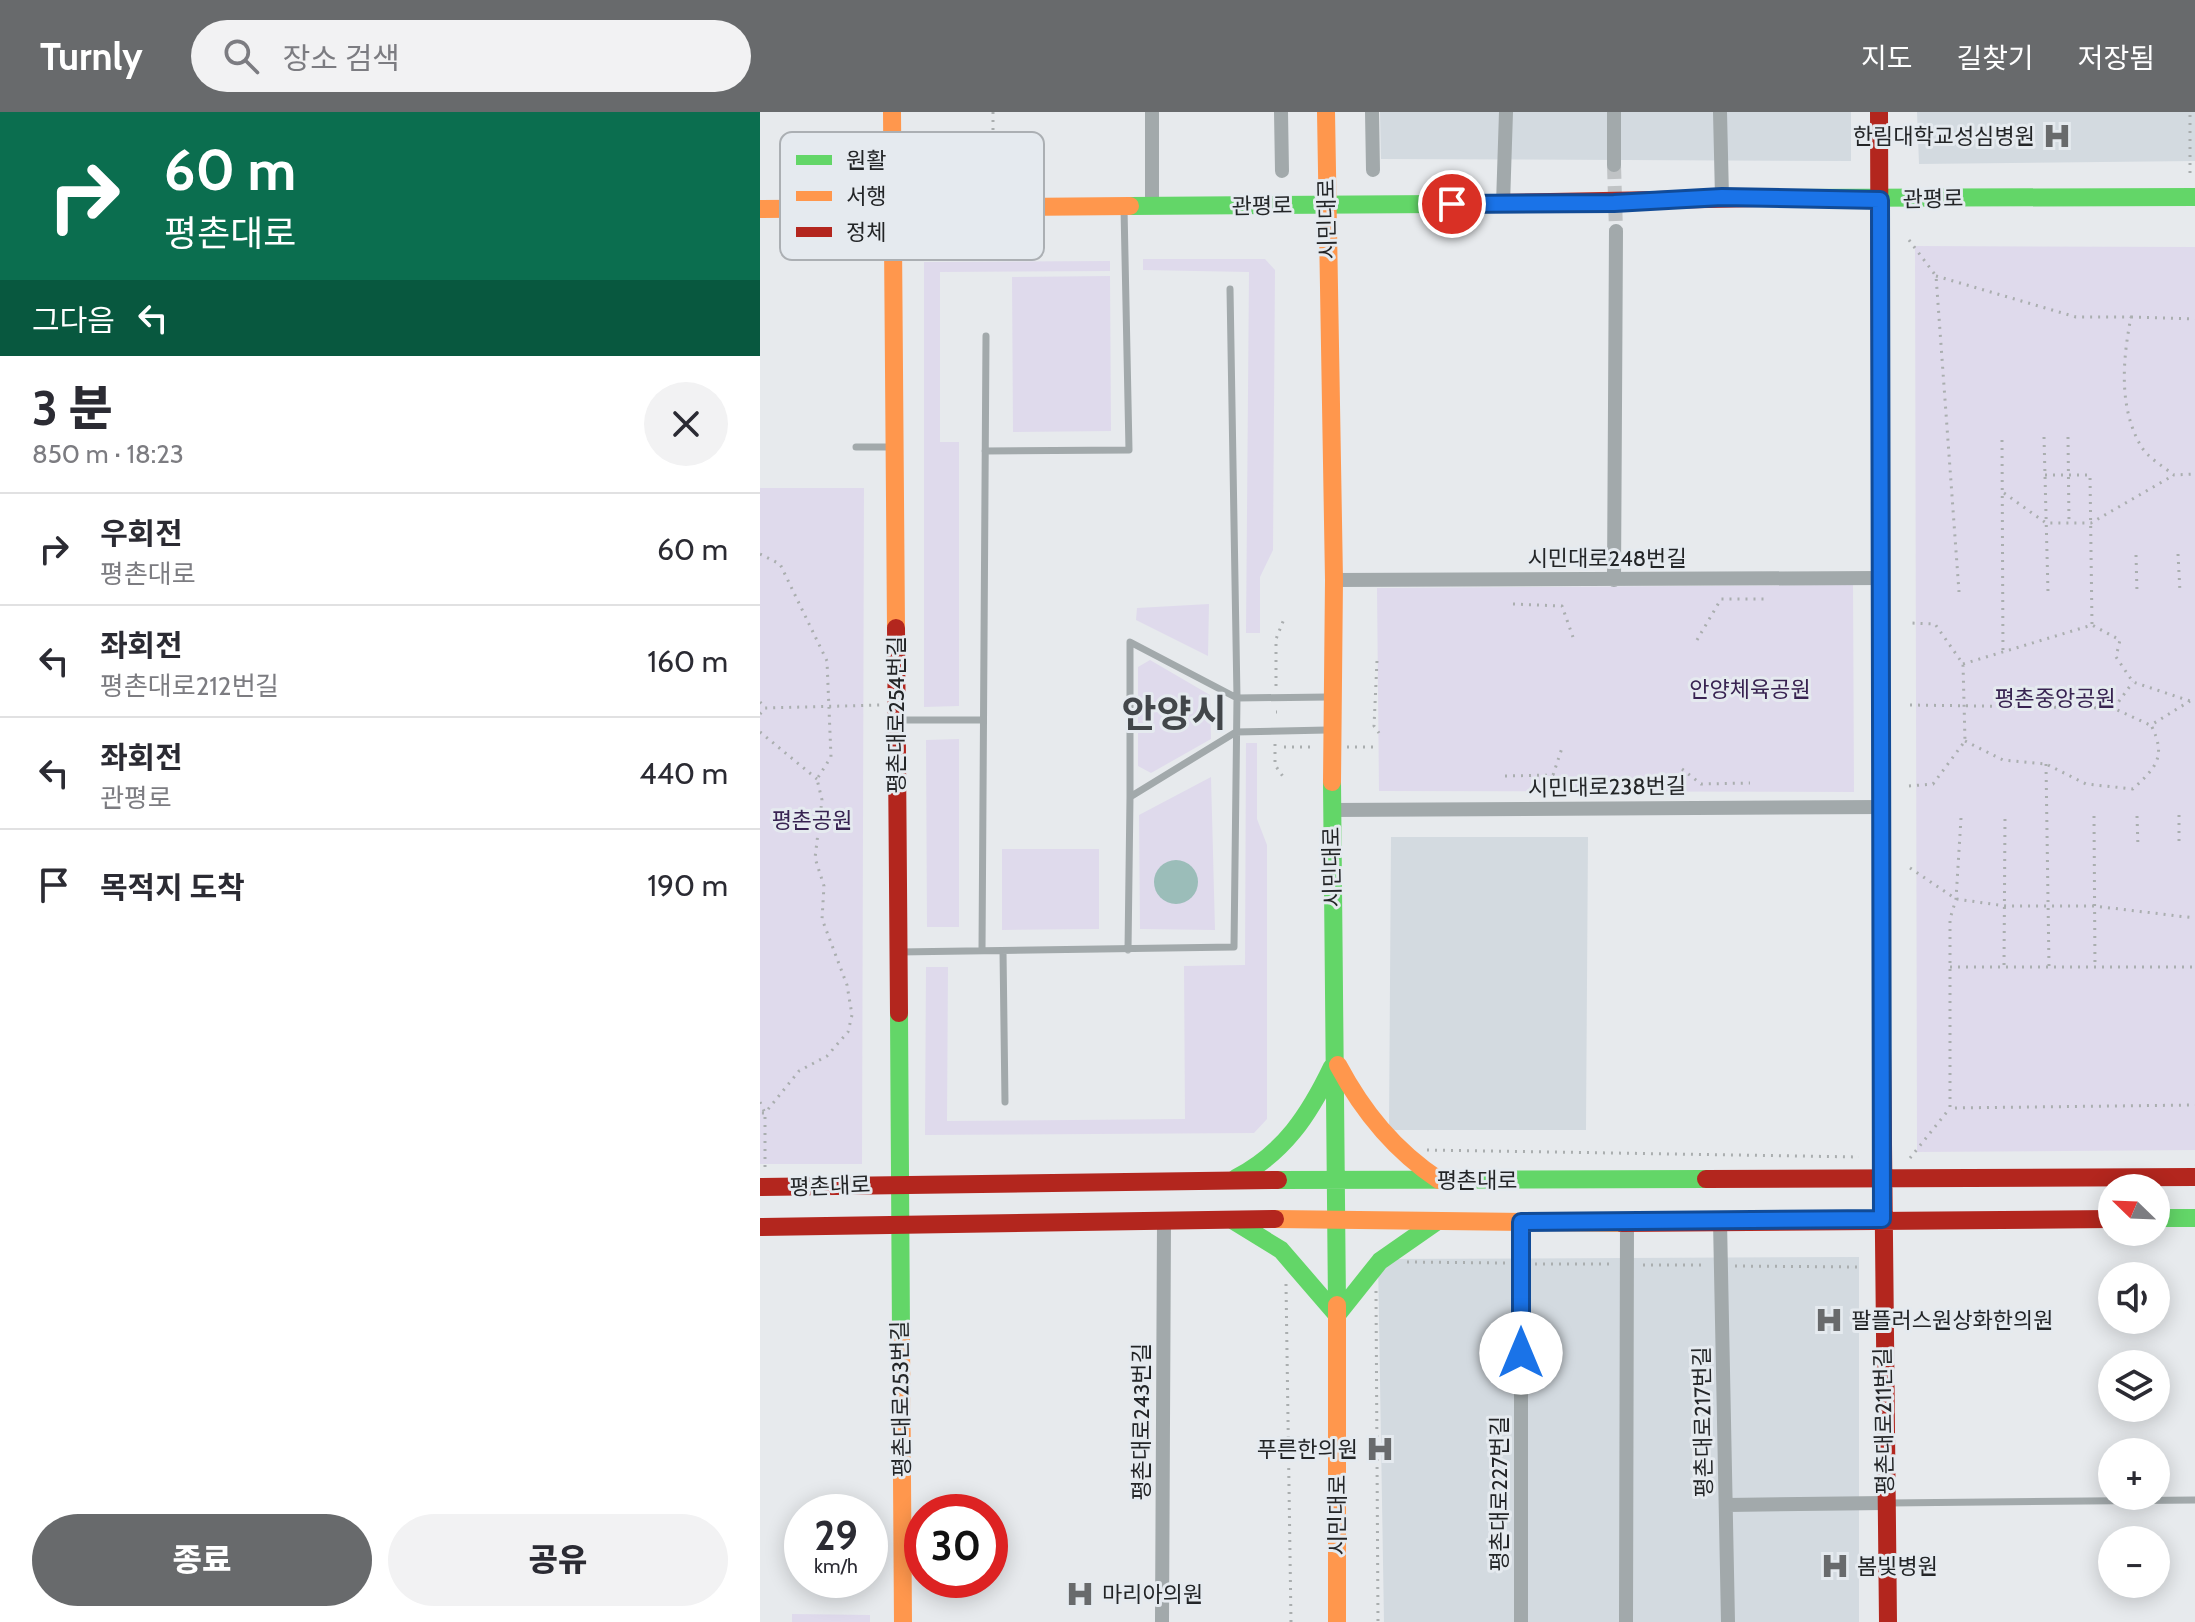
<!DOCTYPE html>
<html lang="ko">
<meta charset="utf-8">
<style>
:root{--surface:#fff;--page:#f2f2f3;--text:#2b2b33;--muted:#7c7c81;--line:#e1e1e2;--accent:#686a6c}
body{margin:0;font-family:Cabin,"Noto Sans KR",sans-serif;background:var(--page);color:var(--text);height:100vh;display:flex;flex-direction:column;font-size:30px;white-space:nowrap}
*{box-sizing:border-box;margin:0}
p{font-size:26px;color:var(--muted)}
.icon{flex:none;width:44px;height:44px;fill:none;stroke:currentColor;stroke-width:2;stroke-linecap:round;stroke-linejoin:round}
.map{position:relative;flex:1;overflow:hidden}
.side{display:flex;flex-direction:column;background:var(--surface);width:760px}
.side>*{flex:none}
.banner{background:#0b6e4f;color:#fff;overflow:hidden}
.needle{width:52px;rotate:293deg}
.buttons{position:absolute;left:1338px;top:1062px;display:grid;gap:16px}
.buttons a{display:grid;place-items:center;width:72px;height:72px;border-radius:50%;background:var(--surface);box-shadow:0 4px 20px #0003;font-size:40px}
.speed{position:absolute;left:24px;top:1382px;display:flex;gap:16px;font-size:40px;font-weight:700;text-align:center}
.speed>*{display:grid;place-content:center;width:104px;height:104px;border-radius:50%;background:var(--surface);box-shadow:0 4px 20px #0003;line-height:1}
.speed small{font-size:20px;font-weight:400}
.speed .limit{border:12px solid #d22;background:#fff;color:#111}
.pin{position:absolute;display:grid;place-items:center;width:68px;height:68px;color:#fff;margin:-34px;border:4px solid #fff;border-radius:50%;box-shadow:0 2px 8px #0007}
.me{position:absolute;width:88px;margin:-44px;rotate:0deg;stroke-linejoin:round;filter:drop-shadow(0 0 6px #0008)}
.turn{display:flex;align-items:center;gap:28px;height:168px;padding:0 32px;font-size:36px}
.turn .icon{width:104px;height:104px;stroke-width:2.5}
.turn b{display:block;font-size:56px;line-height:68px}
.then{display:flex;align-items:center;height:76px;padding:0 32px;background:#0003;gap:16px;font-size:30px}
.round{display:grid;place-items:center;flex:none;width:84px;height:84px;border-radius:42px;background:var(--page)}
.overview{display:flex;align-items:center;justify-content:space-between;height:136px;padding:0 32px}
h1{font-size:48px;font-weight:800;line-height:60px}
.action{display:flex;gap:16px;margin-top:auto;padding:16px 32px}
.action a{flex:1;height:92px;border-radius:48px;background:var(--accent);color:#fff;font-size:32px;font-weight:800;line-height:92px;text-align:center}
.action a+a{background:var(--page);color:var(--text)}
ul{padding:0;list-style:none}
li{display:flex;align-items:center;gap:24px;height:112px;padding:0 32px;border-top:2px solid var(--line)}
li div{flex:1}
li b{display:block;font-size:30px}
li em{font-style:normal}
header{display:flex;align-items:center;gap:48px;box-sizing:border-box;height:112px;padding:0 40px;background:var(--accent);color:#fff}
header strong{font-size:38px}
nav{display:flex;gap:44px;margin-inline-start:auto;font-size:28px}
.search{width:560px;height:72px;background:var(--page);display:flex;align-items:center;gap:20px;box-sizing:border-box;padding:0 28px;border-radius:44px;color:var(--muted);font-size:30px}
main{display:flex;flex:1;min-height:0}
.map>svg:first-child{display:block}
.built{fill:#d3dae0}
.green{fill:#dfdaec}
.water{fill:#9bbdb9}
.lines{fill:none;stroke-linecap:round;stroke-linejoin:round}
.street-tunnel{stroke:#c0c3c5;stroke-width:14;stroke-dasharray:14 7;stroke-linecap:butt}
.path{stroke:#aaaeaf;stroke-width:3;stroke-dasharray:2 6;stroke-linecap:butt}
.lane{stroke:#a2a9ab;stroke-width:7}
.street{stroke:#a2a9ab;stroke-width:14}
.fast{stroke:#63d668;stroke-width:18}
.slow{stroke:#ff974d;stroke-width:18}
.jam{stroke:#b3261e;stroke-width:18}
.route-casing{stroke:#114b97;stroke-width:20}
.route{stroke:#1a73e8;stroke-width:14}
.labels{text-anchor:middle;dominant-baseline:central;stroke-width:6;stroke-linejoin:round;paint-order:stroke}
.poi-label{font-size:22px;fill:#232527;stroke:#e5eaef;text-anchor:start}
.street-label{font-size:22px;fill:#232527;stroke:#e5eaef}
.park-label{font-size:22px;fill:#382351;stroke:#e5eaef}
.town-label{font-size:38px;font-weight:bold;fill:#42464a;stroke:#e5eaef}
.key{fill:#e5eaef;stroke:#abafb3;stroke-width:2}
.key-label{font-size:22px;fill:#232527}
</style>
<header>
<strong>Turnly</strong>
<div class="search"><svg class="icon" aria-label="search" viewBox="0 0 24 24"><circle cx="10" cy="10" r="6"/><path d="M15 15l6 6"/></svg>장소 검색</div>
<nav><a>지도</a><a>길찾기</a><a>저장됨</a></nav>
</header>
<main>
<section class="side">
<div class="banner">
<div class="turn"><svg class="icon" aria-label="right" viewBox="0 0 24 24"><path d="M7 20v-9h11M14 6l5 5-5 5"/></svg><div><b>60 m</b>평촌대로</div></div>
<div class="then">그다음<svg class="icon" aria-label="left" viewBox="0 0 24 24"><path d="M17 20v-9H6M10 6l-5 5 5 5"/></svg></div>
</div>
<div class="overview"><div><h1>3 분</h1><p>850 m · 18:23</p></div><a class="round"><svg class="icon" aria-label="close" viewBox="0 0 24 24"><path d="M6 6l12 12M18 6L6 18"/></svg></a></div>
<ul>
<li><svg class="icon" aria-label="right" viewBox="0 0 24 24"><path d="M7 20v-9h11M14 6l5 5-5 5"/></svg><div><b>우회전</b><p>평촌대로</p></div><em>60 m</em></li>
<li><svg class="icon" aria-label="left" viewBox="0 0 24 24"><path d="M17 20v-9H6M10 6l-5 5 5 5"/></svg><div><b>좌회전</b><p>평촌대로212번길</p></div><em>160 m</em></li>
<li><svg class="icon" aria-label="left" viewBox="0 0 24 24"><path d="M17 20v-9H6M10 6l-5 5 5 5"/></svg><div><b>좌회전</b><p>관평로</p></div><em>440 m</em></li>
<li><svg class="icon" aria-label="arrive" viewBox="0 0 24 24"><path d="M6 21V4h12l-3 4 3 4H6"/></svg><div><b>목적지 도착</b></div><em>190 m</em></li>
</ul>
<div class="action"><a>종료</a><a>공유</a></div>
</section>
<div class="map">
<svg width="1435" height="1510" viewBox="0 0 1435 1510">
<rect width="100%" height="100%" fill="#e7eaed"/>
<path class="built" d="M620,0h471v49l-470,-2z
M1157,0h278v49l-276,3z
M631,725h197l-2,293h-197z
M1099,1145v365h-475l-6,-363z"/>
<path class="green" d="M1155,134l280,1v903l-278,2z
M383,147h122l10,11 -2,280 -13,27v56h-14l3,-361 -106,-2z
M350,149v10l-170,1v170h19v264l-35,1v-445z
M350,164l1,155 -98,1 -1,-155z
M0,376h104l-2,676h-102z
M1093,473l1,207 -475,-1 -2,-203z
M449,492l-1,52 -72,-36 1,-12z
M390,548l60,35 1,44 -60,34 -13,-7v-99z
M199,627v188h-32l-1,-187z
M486,631h11v76l10,26v274l-13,14 -329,2 1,-168h22l-1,154 238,-2 -1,-153 61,-1z
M451,665l4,153 -75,-1 -1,-114z
M242,737h97v80l-97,1z
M32,1502l78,1v7h-78z"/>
<path class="water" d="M394 770a22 22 0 1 1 44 0a22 22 0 1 1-44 0Z"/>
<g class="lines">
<path class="street-tunnel" d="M854,53l2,66"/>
<path class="path" d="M233,0v63
M1430,61v-61
M1149,128l27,36 23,316
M1176,164l140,41h55c-8,41 -13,90 10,129 6,11 23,21 33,29l21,-1
M1371,205l64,2
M1284,325l4,155
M1308,325l1,86
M1242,328l1,215
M1285,363h45l2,150
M1244,381l42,30h45l83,-48
M0,442l20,10 47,97 4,96 -14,22 5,21 -7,58 9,28 -2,33 25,66 5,30 -4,17 -21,24 -28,15 -34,42h-5
M1418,442l2,38
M1376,443l1,37
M753,492l49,2 12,34
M937,528l24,-41h47
M617,549l-3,65 5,7
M1203,552l129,-39 28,15 -4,17 17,25 57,19
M516,574v-47l8,-20
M0,590l5,6 116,-3
M1150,593l203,3 37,17
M1354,596l19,-26
M516,600h1
M0,602l5,-6
M0,620l57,47
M1205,629l38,19 43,4 40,20 47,5c23,-22 34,-32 18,-64l39,-24
M515,632v21l9,13
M524,635h32
M587,635h32
M1286,652l3,203
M922,657l19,15 49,-1
M745,664l48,-1 10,-30
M1149,674l24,-2 32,-43 -2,-77 -28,-40 -25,-1
M1419,703v32
M1334,704l1,151
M1377,704l1,31
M1201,706l-5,81 -6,20v189l245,-3
M1150,756l46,31 50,7h88l101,12
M1244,853l1,-148
M1190,855h245
M0,990l5,11v56
M667,1038l432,7
M1150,1046l40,-50
M647,1150l100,1
M775,1152h76
M883,1153h64
M975,1154l124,1
M526,1172l5,338
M616,1179l2,331"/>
<path class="lane" d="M96,335h38
M225,339l144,-1 -5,-242
M138,608h85
M567,618l-91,2 -106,65v-155l107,56 91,-1
M368,838l2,-153
M222,839l4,-615
M243,839l2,151
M139,840l335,-5 3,-249 -7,-409
M1128,1391l307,-3"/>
<path class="street" d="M392,0v95
M521,0l1,59
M612,0l1,58
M854,0v53
M960,0l2,85
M743,92l3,-92
M574,468l547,-2
M854,468l2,-349
M571,698l552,-3
M960,1109l8,401
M761,1110v400
M967,1393l158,-2
M402,1510l2,-400
M866,1510l1,-399"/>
<path class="fast" d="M1001,86l434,-1
M370,94l312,-2
M1121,577l1,359
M572,670l5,523
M139,901l2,323
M476,1066c48,-25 73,-63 96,-111
M518,1068l428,-1
M1396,1106h39
M474,1109l47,29 56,65 43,-54 56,-39"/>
<path class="slow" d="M132,0l4,516
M566,0l8,468 -2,202
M0,97l370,-3
M578,953c25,47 56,85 101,115
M515,1107l347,4
M577,1193v317
M141,1224l2,286"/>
<path class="jam" d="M1119,0l2,577
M682,92l319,-6
M136,516l3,385
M1122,936l6,574
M946,1067l489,-2
M0,1075l518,-7
M862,1111l490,-4
M0,1115l515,-8"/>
</g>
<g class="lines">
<defs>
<path id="route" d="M692,92l162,-1 108,-6 158,3 2,1019 -361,3v131"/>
</defs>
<use href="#route" class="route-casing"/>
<use href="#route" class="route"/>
</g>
<defs>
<symbol id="hospital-bare" viewBox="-9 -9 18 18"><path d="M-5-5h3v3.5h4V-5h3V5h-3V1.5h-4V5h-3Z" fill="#686a6c" stroke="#e5eaef" stroke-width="2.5" paint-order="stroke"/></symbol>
</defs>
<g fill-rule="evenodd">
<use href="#hospital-bare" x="1277" y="4" width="40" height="40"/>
<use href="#hospital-bare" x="1049" y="1188" width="40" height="40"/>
<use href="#hospital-bare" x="600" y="1317" width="40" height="40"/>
<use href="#hospital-bare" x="1055" y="1434" width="40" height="40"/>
<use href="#hospital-bare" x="300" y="1462" width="40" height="40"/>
</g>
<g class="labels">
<g class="poi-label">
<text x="1275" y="24" text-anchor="end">한림대학교성심병원</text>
<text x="1091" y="1208">팔플러스원상화한의원</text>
<text x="598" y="1337" text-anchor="end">푸른한의원</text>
<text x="1097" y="1454">봄빛병원</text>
<text x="342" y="1482">마리아의원</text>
</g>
<g class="street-label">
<text transform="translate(1173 87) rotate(-1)">관평로</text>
<text transform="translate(502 94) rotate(-1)">관평로</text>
<text transform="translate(567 107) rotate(-91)">시민대로</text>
<text x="847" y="446">시민대로248번길</text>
<text transform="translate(136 603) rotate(-90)">평촌대로254번길</text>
<text transform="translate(847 675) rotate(-1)">시민대로238번길</text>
<text transform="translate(572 755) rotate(-91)">시민대로</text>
<text x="717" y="1068">평촌대로</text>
<text transform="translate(70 1074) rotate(-2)">평촌대로</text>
<text transform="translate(141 1287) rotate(-91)">평촌대로253번길</text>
<text transform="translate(1124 1309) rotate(-91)">평촌대로211번길</text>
<text transform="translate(381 1310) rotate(-90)">평촌대로243번길</text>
<text transform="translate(943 1310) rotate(-91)">평촌대로217번길</text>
<text transform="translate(739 1382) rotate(-90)">평촌대로227번길</text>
<text transform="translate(577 1403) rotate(-90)">시민대로</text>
</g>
<g class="park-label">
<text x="990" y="577">안양체육공원</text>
<text x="1295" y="586">평촌중앙공원</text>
<text x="52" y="708">평촌공원</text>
</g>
<g class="town-label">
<text x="414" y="601">안양시</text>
</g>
</g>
<rect x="20" y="20" width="264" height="128" rx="12" class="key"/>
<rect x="36" y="43" width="36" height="10" fill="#63d668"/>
<rect x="36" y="79" width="36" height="10" fill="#ff974d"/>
<rect x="36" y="115" width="36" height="10" fill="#b3261e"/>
<g class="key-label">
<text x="86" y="56">원활</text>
<text x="86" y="92">서행</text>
<text x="86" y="128">정체</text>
</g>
</svg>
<div class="buttons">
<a><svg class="needle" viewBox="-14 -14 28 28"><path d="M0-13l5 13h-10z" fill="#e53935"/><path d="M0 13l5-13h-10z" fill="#7c7c81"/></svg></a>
<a><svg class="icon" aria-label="sound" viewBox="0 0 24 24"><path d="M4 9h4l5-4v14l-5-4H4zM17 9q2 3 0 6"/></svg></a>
<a><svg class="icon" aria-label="layers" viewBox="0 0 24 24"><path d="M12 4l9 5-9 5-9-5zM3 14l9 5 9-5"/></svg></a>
<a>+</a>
<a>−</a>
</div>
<div class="speed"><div>29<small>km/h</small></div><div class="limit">30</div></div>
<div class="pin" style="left:692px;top:92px;background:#d93025"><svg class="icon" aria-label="arrive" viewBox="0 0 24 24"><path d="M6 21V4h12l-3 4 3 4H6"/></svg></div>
<svg class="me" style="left:761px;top:1241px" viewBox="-20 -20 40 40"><circle r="19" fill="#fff"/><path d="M0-13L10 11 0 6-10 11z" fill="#1a73e8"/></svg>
</div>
</main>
